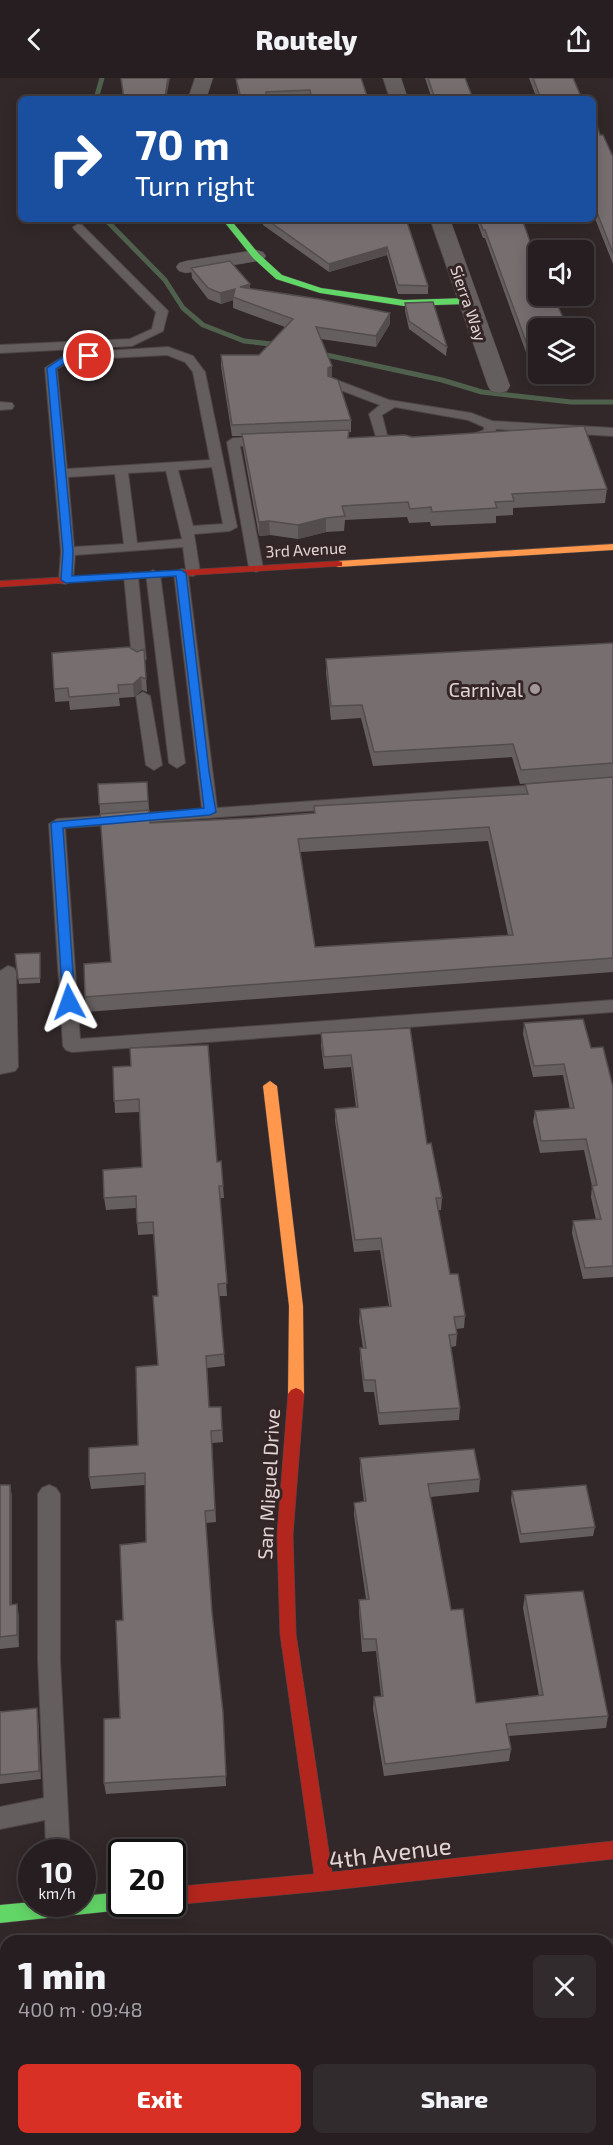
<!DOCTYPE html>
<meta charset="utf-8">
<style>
:root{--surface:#261e20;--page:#322b2d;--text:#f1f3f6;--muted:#a4a2a5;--line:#423c3e;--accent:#d93025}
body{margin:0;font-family:"Exo 2",sans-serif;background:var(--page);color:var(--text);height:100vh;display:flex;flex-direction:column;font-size:22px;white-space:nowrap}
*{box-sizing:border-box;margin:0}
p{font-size:20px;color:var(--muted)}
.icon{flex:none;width:33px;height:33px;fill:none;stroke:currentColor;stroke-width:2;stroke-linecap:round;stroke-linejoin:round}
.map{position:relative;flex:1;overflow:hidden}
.panel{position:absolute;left:0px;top:1857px;width:614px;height:210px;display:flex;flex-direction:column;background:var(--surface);border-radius:18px 18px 0 0;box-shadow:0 3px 15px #0003,0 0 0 2px var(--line)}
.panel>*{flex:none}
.guide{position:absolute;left:18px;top:18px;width:578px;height:126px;border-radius:9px;box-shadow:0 3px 15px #0003,0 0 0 2px var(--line);background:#1a4fa0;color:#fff;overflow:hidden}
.controls{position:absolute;left:528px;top:162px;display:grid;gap:12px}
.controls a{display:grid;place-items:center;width:66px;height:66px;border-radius:9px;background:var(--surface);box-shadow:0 3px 15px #0003,0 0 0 2px var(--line);font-size:30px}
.speed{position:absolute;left:18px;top:1761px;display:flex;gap:12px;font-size:30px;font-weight:700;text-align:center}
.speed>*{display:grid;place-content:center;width:78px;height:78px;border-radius:50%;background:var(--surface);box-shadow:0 3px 15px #0003,0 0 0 2px var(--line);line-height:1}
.speed small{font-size:15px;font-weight:400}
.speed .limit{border:3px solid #111;border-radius:9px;background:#fff;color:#111}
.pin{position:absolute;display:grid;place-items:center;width:51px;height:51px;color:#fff;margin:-26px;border:3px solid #fff;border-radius:50%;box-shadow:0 2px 6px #0007}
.me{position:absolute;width:66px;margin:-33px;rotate:356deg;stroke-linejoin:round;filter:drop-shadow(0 0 4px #0008)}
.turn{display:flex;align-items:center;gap:21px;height:126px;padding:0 18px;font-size:27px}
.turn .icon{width:78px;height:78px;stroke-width:2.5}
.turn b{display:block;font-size:42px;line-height:51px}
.round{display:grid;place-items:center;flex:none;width:63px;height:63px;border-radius:9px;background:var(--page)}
.head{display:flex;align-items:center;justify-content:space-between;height:102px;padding:0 18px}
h1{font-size:36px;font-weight:800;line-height:45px}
.cta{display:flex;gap:12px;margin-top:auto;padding:12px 18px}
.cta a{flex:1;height:69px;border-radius:9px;background:var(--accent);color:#fff;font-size:24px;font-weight:800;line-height:69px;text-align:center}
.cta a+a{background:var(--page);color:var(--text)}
header{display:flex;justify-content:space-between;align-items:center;height:78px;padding:0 18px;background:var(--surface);font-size:27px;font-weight:800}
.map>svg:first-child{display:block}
.green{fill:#374334}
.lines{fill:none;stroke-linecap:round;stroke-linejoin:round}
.stream{stroke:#4f614c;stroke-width:5}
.lane-casing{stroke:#4d4545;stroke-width:2}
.street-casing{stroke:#4d4545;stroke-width:1}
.fast-casing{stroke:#4d4545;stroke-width:1}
.slow-casing{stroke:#4d4545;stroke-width:1}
.jam-casing{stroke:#4d4545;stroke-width:1}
.lane{fill:#655e5f;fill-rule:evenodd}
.street{fill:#655e5f;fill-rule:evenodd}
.fast{fill:#63d668;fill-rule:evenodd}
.slow{fill:#ff974d;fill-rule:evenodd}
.jam{fill:#b3261e;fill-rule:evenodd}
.wall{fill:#665f60;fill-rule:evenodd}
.shaded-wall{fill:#534d4e}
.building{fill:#776e70;stroke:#534d4e;stroke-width:1.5;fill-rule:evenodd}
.route{fill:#1a73e8;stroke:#114b97;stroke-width:1.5}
.poi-dot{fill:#a39899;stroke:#352527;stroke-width:2}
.labels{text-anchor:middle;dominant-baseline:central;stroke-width:6;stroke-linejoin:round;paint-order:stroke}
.far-street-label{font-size:16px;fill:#e0d5d5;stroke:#352527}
.poi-label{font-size:20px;fill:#e0d5d5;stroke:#352527;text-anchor:end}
.street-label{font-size:20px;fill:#e0d5d5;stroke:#352527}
.near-street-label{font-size:24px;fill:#e0d5d5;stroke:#352527}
</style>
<header><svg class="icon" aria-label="back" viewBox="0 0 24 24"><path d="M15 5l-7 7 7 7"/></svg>Routely<svg class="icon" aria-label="share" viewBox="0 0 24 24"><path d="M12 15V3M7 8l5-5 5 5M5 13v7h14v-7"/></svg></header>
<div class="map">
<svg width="613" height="2067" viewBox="0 0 613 2067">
<rect width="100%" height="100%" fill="#32282a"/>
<path class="green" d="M613,1860v184h-5v-181h-24z"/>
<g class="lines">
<path class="stream" d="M96,21l6,-21
M105,141l60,61 18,28 20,17 41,16 36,4
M317,275l125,27 40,12 89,10h42"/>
<defs>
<path id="lane" d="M78,146l4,1 86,86 -5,20 -31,15 -132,7v-8l130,-6 22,-10 4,-17 -82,-83 -1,-2z
M168,269l25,9 12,16 32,155 -7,4 -36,3 6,38 -7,4 -5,-1 29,233 332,-24 8,5 -8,5 -484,34 15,211 533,-39v12l-541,40 -6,-2 -3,-4 -14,-222 8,-5 145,-10 -28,-236 7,-4 5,1 -3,-23 -108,8 -2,25 -7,4 -5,-1 -2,-3 2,-29 -16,-183 24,-15zM167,277l18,7 8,10 17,88 -143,9 -10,-100 15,-9zM212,389l11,57 -30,2 -15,-56zM166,393l16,68 -45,4 -9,-70zM115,396l9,70 -50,3 -6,-70z
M334,301l55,21 82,13 21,8 121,7v8l-117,-7 -2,6 -27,10 -6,-4 2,-3 21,-8v-3l-16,-7 -73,-13 -13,8 5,20 21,5 2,3 -6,4 -27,-7 -8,-26 11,-9 -50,-19v-6z
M0,324l12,1 2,3 -2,3 -12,1z
M265,359l6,4 -2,3 -29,2 23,122 -7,4 -7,-4 -22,-126 6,-4z
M153,492l7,4 25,189 -8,5 -8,-5 -23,-189z
M131,494l7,4 8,83 -7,4 -7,-4 -8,-83z
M143,614l7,4 12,69 -8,5 -8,-5 -10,-69z
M8,888l6,2 2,4 2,95 -3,4 -15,3v-103z
M49,1407l7,3 4,6v166l10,192h-24l-1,-32 -45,9v-22l44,-9 -6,-138v-166l4,-6z"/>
<path id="street" d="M195,0h18l-7,21h-18z
M383,0h18l7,21h-18z
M430,141h20l60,167 -3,5 -8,2 -8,-2 -3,-5z
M256,172l7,2 3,4 -3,4 -77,13 -7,-2 -3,-4 3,-4 7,-2z"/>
<path id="fast" d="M222,141h8l29,35 23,21 39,13 83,12 64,-2 4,3 -4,3 -64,2 -84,-13 -44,-14 -23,-21z
M122,1814v12h8l-2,3 -6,3 -122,13v-18l32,-3v2h50v-8z"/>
<path id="slow" d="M613,466v6l-275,17 -5,-3 5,-3z
M270,1003l7,5 26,220 1,88 -3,4 -5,2 -5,-2 -3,-4 1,-88 -26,-220z"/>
<path id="jam" d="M338,483l4,1v4l-342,21v-6z
M296,1310l5,2 3,4 -11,141 3,99 36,238 281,-31v18l-289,32 -152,14 -3,-1h3v-17l142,-13 -34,-240 -3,-99 11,-141 3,-4z"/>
</defs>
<use href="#lane" class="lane-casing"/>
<use href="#street" class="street-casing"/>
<use href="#fast" class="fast-casing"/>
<use href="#slow" class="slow-casing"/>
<use href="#jam" class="jam-casing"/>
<use href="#lane" class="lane"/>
<use href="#street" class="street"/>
<use href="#fast" class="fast"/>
<use href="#slow" class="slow"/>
<use href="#jam" class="jam"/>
</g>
<path class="wall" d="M242,0h119l7,21h-58v-1l-81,1 10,-1 -2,-11 -1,-8z
M425,0h40l8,21h-41z
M529,0h44l9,21h-45z
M592,39l8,18 13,22v107l-21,-53z
M262,141h144l22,67v8h-30l-11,-39 -58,17 -66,-47z
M476,141h46l16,77 49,78 -1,9 -48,3 -53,-148h-2z
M191,190l59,16v5l140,35 -14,23 -55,-8 11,27 -1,11 20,43v12h-2v6l258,51 -2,14 -92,5v7l-17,1v7l-65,3 -1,-4 -21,1 -2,-6 -62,3 -1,11 -18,1 -28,7 -28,-4 -11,1 -16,-88 -1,-12h-10l-11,-70v-11h38l26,-28 -52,-19v-8l-12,4 -13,-5 -16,-21z
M405,225l42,44 -1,9 -37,-27 -4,-18z
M613,565v329l-527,40 -1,-15 26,-35 -13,-178 49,-2 3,41 102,-5 62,-5v-7l210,-11 1,-11 88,-7 -93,7 -8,-27 -139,9 -12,-48 -30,2 -5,-47v-14zM488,763l20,94 -193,12 -15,-95z
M144,571l3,43 -5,-2 -8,7 -15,1 1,8 -50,4 -1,-9 -14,1 -1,-13z
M40,875v30l-21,1 -4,-30z
M524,945l67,25 22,39v190l-30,2 -11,-46 1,-12 23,-1 -5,-23 1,-11 -8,-36 -44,3 -7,-31 2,-11 35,-2 -7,-34 -30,2 -10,-43z
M410,950l17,116 15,54 -1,12h-3l12,64 15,42 -1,12 -8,1 1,5 -1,12 -5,1 9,61 -1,12 -80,5 -5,-33h-10l-4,-32v-12h3l-4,-27 1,-12 29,-3 -9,-56 -26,2 -19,-131v-12l21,-1 -5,-41 -27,2 -3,-23v-13z
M113,989l104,95 6,24 1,12h-4l7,98h-8l6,70 -18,2 2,39h12l2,35 -11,1 4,79 -10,1 6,89 11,100 3,74 -120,8 -2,-11 16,-65 3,-98 23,-78 -1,-57 -54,4 -2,-12 49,-32 20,-80v-69l-4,-62 -16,1 -2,-27 -30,2 -2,-12 38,-31 -3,-55 -24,1z
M360,1380l120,21 -1,13 -49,5 21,113 25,93 63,-7 -16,-88 2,-13 83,121 -2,12 -97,8 2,13 -2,12 -125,15 -11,-67 1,-12 7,-1 -5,-45 -14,1 -3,-40v-12l7,-1 -12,-84v-12l10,-1 -4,-31z
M0,1407h10l2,12v108l7,11v31l-19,2z
M512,1413l83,36 -2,9 -73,7 -9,-43z
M0,1633l38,6 3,62 -41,5z"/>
<path class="shaded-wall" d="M168,0h2l-4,21h-1z
M387,169v8l-58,17v-8z
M250,206v11l-10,-8z
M235,211l-2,11 -12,4 -1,-11z
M390,235v11l-14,23v-11z
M332,288v11l-4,2v-11z
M326,440v14l-28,7v-14z
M269,443l1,14 -11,1v-14z
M141,599l1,13 -8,7 -1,-13z
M10,1407l2,12v120l-2,-12z
M17,1526l2,12v31l-2,-12z
M37,1630l1,9 3,62 -2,-8z"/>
<path class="building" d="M121,0h47l-3,19h-3v2h-38z
M243,0h118l7,21h-56l-2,-9 -44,2 1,7h-38l12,-1 -5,-19z
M428,0h37l8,21h-38z
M533,0h40l9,21h-41z
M592,39h2l6,18h3l10,22v96l-21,-53z
M266,141h140l22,67 -30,-1 -11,-38 -58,17z
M479,141h43l16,45v32h15l15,32h-30v46h46v-8l3,8 -48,3 -54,-147h-2z
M230,183l20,23 -10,3 79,12 71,14 -14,23 -60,-9 16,39 -4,2v8l10,4 13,40 -119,5 -11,-70h38l34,-36 -60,-22 2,-8 -15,4 -12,-5 -17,-20z
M433,224l14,45 -38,-26 -4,-18z
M584,348l23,63 -95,5 2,7 -19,1 2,6 -65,4 -1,-5 -21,2 -2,-7 -66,4 3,10 -19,2 -28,7 -29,-4 -10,1 -17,-88 107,-4 -1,8 57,-3 7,2z
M613,565v120l-92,7 -8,-26 -139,8 -12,-47 -31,1 -5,-47z
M129,569l8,5 7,-3 2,30 -5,-2 -8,7 -15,1 1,8 -50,4 -1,-9 -14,1 -2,-36z
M613,699v181l-528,39 -1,-33 27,-2 -11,-148 49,-4 1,13 102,-5 63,-5 -1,-7 214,-12 -3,-10zM489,749l24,108 -198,12 -17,-108z
M147,704l1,19 -49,3 -1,-20z
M40,875v25l-22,1 -3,-25z
M583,941l8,29 12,-1 10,40v179l-28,2 -12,-47 28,-2 -9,-33 5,-1 -11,-46 -45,2 -6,-30 39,-3 -10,-44 -30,2 -10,-43z
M410,950l17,116 4,-1 11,55h-6l14,76h8l7,42 -11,1 3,17 -8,1 11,73 -81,5 -4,-33h-11l-4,-32h6l-6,-39 31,-3 -10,-68 -26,2 -20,-131 23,-2 -7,-52 -27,2 -3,-24z
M208,967l9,117 4,-1 2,25h-4l8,97 -9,1 6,70 -18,2 3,51h12l1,23 -11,1 4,79 -10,1 7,101 11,100 3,64 -122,7v-64l16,-1 -4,-97 7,-1 -3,-75 26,-3 -1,-69 -56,4v-29l49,-3 -2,-78 22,-2 -5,-69h5l-5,-74 -16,1 -1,-27 -32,2 -1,-28 39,-3 -3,-68 -25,2 -1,-34 18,-1 -1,-18z
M474,1371l6,30 -52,5 23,126 12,-1 13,94 67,-8 -18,-100 58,-4 25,125 -102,8 5,25 -126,15 -11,-67 9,-1 -7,-57h-13l-4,-39 10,-1 -15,-96 12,-2 -6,-43z
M0,1407h10v120l7,-1v31l-17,2z
M586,1407l9,42 -74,7 -9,-43z
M37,1630l2,63 -39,4v-63z"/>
<path class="route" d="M89,275l4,3 -1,2 -21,1 -15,10 17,182 -1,25 109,-6 5,3 23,198 7,41 -6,3 -147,13 12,174 -6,4 -6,-4 -12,-178 2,-2 151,-14 -28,-232 -110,7 -5,-3 2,-29 -16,-183 19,-13z"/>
<circle class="poi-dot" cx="535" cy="611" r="6"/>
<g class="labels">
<g class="far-street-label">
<text transform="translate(469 225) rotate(71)">Sierra Way</text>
<text transform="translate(306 471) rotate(-3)">3rd Avenue</text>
</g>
<g class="poi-label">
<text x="523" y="611">Carnival</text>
</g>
<g class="street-label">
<text transform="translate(268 1406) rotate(-87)">San Miguel Drive</text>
</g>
<g class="near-street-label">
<text transform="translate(390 1774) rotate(-7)">4th Avenue</text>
</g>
</g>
</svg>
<div class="controls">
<a><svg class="icon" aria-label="sound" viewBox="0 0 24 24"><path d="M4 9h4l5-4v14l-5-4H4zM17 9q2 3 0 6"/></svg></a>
<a><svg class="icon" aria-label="layers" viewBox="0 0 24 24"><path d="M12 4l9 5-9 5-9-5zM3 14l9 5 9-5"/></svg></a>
</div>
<div class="speed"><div>10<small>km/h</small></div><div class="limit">20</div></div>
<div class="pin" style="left:89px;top:278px;background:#d93025"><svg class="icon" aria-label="arrive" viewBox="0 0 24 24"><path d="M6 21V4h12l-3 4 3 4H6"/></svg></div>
<svg class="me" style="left:69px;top:924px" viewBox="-20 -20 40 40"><path d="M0-17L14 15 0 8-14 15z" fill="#1a73e8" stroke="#fff" stroke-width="4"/></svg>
<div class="guide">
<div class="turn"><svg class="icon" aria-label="right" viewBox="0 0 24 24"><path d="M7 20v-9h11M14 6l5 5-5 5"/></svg><div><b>70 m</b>Turn right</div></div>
</div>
<section class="panel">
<div class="head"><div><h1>1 min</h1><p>400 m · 09:48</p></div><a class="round"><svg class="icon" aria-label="close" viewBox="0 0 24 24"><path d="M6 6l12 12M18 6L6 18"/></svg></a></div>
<div class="cta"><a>Exit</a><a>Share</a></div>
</section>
</div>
